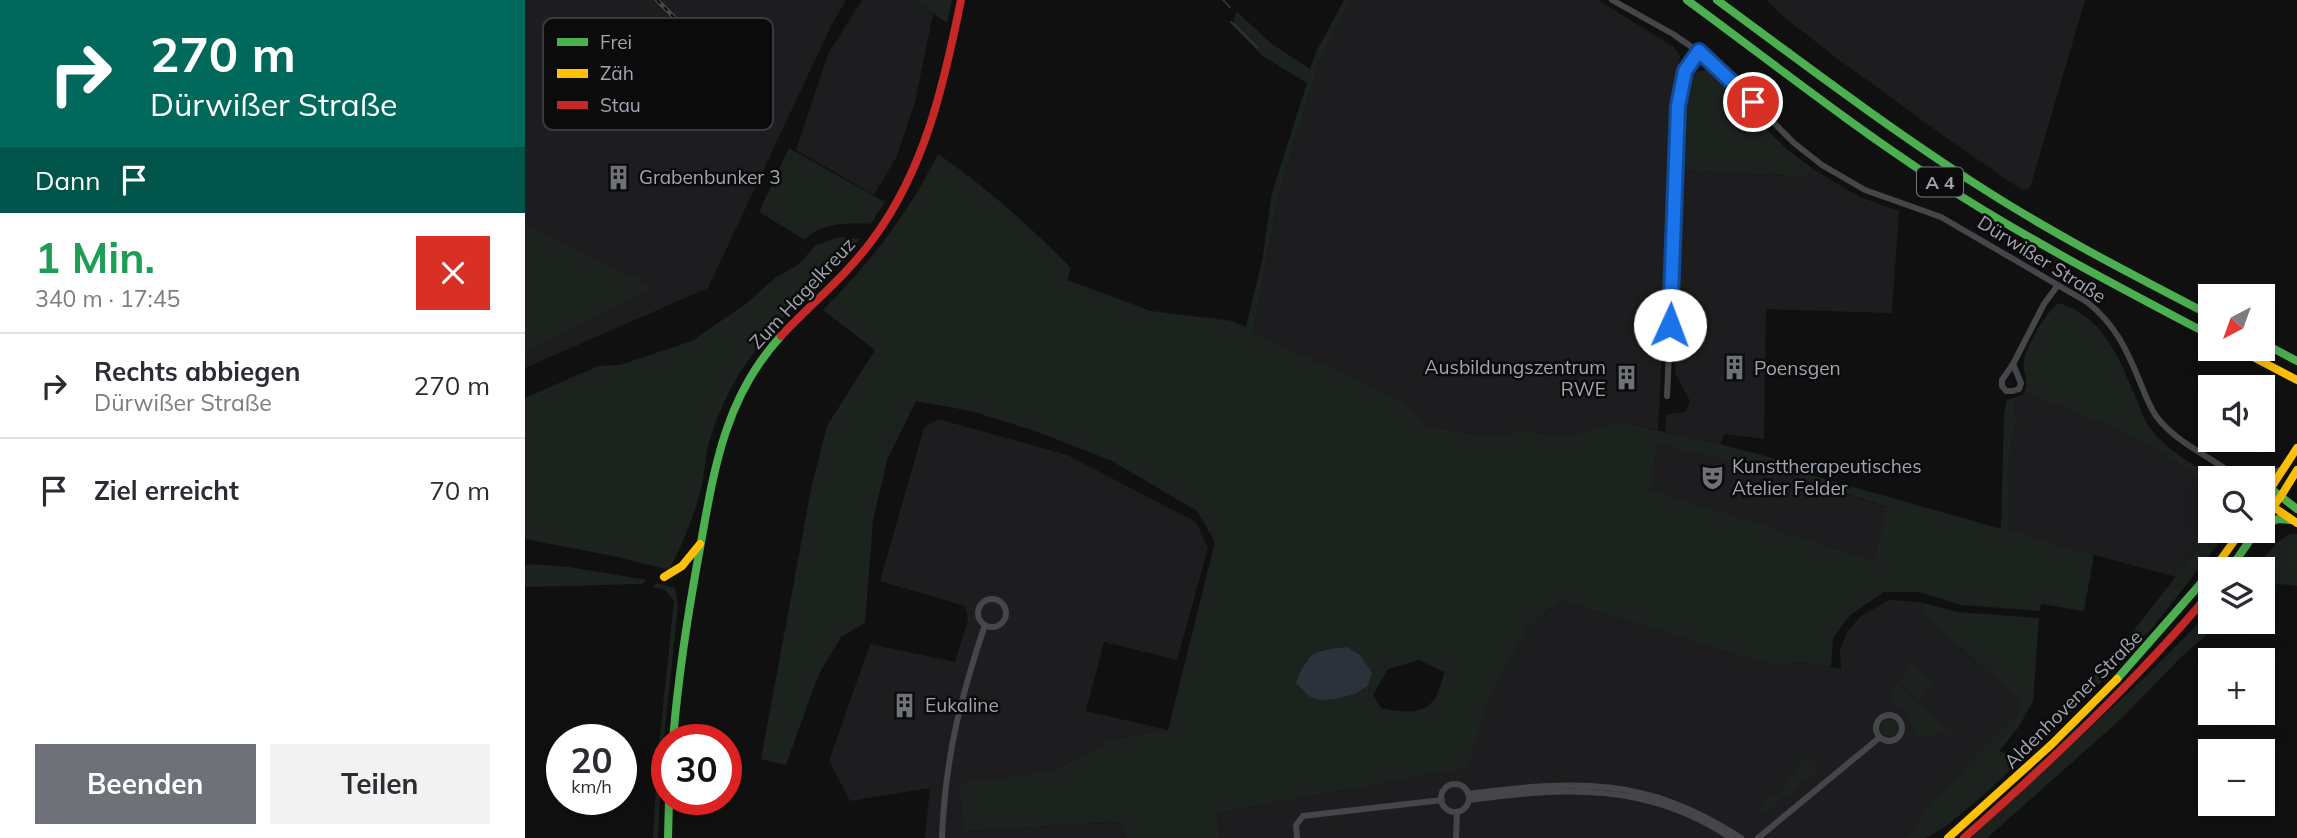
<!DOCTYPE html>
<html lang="de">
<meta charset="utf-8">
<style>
:root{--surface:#fff;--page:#f2f2f3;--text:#2b2b33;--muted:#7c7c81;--line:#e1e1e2;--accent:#6f7179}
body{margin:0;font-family:Mulish,sans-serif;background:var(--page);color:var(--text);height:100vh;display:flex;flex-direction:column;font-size:26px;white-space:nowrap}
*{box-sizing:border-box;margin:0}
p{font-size:23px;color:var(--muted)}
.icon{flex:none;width:38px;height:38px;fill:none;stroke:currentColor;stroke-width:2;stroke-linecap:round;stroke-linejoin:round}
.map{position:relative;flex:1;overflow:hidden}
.side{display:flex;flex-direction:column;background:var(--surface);width:525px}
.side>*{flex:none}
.banner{background:#00695c;color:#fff;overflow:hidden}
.needle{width:46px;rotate:221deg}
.controls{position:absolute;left:1673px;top:284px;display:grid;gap:14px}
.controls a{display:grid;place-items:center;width:77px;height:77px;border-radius:0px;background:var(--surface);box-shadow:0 4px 18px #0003;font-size:35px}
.speed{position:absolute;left:21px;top:724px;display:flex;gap:14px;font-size:35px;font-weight:700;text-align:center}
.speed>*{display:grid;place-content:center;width:91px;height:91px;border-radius:50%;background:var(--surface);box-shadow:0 4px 18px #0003;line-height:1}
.speed small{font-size:18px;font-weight:400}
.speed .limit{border:10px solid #d22;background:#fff;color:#111}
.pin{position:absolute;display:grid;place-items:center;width:60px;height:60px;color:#fff;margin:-30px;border:4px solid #fff;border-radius:50%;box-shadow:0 2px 7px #0007}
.me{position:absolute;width:77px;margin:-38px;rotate:2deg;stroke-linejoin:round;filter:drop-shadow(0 0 5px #0008)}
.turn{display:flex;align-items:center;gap:24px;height:147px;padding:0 35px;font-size:32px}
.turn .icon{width:91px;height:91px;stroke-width:2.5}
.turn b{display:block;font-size:49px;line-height:60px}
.then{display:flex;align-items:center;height:66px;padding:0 35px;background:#0003;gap:14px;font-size:26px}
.round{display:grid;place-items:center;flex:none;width:74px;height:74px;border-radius:0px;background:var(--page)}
.overview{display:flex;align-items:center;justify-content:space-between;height:119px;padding:0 35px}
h1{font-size:42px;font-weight:700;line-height:52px;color:#1e9e55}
.button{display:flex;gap:14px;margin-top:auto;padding:14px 35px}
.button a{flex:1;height:80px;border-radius:0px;background:var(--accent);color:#fff;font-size:28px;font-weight:700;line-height:80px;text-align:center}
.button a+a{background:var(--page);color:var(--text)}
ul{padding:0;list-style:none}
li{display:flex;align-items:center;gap:21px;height:105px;padding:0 35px;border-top:2px solid var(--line)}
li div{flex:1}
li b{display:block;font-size:26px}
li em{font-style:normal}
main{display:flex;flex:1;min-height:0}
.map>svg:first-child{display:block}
.built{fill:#1d1d1f}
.green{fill:#1c221e;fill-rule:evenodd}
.water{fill:#2b3239}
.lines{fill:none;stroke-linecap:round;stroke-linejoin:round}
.stream{stroke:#2b3239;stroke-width:2}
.street{stroke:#454649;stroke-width:6}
.fast{stroke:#4caf50;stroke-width:8}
.slow{stroke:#ffc107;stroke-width:8}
.jam{stroke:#c62828;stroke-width:8}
.rail-casing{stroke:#47484a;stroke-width:4.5}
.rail{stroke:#0b0b0c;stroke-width:2;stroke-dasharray:5;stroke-linecap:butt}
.route-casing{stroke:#114b97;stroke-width:18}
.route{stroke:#1a73e8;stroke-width:12}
.labels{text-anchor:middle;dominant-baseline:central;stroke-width:5;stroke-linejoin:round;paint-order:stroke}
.shield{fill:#0b0b0c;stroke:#757780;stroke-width:2}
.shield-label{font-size:18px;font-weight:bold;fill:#a2a5b1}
.poi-label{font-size:19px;fill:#a2a5b1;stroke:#0b0b0c;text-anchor:start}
.street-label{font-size:19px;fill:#a2a5b1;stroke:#0b0b0c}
.key{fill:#0b0b0c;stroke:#38393e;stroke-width:2}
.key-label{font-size:19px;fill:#a2a5b1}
</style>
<main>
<section class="side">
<div class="banner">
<div class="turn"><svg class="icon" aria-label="right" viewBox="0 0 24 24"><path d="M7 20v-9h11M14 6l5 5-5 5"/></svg><div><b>270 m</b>Dürwißer Straße</div></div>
<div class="then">Dann<svg class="icon" aria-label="arrive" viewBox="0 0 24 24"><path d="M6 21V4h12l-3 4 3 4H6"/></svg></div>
</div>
<div class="overview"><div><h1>1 Min.</h1><p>340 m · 17:45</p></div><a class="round" style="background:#d93025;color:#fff"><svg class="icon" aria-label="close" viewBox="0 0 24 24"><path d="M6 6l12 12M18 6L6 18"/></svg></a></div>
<ul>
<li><svg class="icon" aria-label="right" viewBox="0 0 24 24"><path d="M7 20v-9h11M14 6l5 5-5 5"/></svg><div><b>Rechts abbiegen</b><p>Dürwißer Straße</p></div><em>270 m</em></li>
<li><svg class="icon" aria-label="arrive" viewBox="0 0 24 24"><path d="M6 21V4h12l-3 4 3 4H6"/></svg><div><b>Ziel erreicht</b></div><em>70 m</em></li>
</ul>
<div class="button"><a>Beenden</a><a>Teilen</a></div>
</section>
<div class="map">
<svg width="1772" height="838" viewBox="0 0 1772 838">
<rect width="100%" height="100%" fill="#101011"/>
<path class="built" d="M0,0h321l-14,24 -124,264 -183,80z
M337,0h50l21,14 -18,88 -18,54 -23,39 -78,-45 32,-96z
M827,0h246l76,47 6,9 -5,30 -17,344 -44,-9 -26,10 -27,5 -40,-6 -33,7 -63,-11 -29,-29 -143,-65 26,-138 42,-138z
M1241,0h319l-55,188 -8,2 -64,-44 -112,-81 -60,-46z
M1288,169l47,28 39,14 -7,102 -126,-4 -2,130 -39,-5 -5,10 -55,-12 1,-16 2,-2 17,-2 5,-11 -15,-28 6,-203 126,7z
M1503,393l124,52 58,41v44h4l-34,48 -171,-46 1,-85 7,-26 -4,-23z
M413,419l129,36 129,67 12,26 -31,112 -73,-18 -18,69 82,19 -57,9 -55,31 -97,15 6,46 156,-9 5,16h-201l5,-50 -80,13 -21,-40 41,-117 85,18 13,-42 -3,-14 -85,-25 44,-153z
M1132,443l120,28 111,37 -14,53 -225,-72z
M1035,600l216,67 26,-5 39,7 -1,-20 8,-18 13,-15 28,-16 31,2 4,14 97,85 -4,12 -86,89 -20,29 -9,7h-683l-1,-25 248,-45 23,-66 37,-72z"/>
<path class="green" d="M387,0h40l-5,23z
M819,0h8l-31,56 -42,138 -26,138 143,65 29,29 63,11 33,-7 40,6 27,-5 26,-10 106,23 56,15 11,9 214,61 3,-117 3,-12 6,-2 4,23 -7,26 -1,84 85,24 -10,56 -43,-7 -1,7 -79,-6 -42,-13h-35l-35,24 -16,22 -2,29 -29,-5 -26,5 -216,-67 -34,30 -37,72 -22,66 -249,45 1,25h-93l-5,-16 -157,9 -5,-47 97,-14 55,-31 57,-9 47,-188 -18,-31 -85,-50 -77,-30 -64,-20 -55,-10 -29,59 -14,61 -8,102 -24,14 -23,39 -32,89 -25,-6 51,-275 15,-58 48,-76 -52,-40c48,-49 84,-94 115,-156 49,34 92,72 133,114l-4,12 84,31 82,10 13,6 16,-66 10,-68 35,-110 -46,-28 -28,-30 3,-14 36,33 38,25 6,-17zM1132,444l120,27 110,36 -13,54 -224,-72zM822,647l25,26 -4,13 -13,8 -51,-32 17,-12zM894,660l25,12c-8,41 -25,44 -63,36l-8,-13 15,-26z
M1181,70l82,80 25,19 -6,8 -126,-7c0,-33 -5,-70 15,-98z
M264,148l96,54 -14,22c-20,-2 -53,-1 -66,16l-46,-28z
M0,225l87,44 20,6 21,13 -128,65z
M315,237l20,2c-45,51 -104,96 -134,159 -6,13 -13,30 -17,45 -4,13 -4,28 -7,42 -7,30 -19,58 -33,85l-56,-14 -88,-17v-141l73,-32 22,-1 72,-24 55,-38 28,-25 24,-14 17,-19z
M1533,303c41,11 59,49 74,86 7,15 11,30 21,43 15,19 41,32 60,46h-3v8l-58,-41 -124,-52 -4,1c6,-15 -2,-20 0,-33 2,-16 22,-48 34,-58z
M1687,530h17l-75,96 -73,77 -95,90 -41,34 -19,11h-24l9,-7 20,-29 86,-89 4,-12 -97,-85 -4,-14 38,10 81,6 -6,83 -15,27 -19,23 19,6 106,-114z
M1765,534h7v52l-19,-2 -15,4v-19h-10l26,-28z
M9,564l35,3 78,13 -6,4 -116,3v-22z
M132,583l18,5 3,19 -16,148 -4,83h-5l5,-83 16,-154 -9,-11 -13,-3z
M1685,612v9h12l-43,38 -57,59 -135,120h-16l174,-161z
M1388,664l21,19 -14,17 -22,-19z
M1370,684l58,51h-6v-5h-10l-1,5h-19c-9,-11 -3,-27 -24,-31l-1,-10z
M1356 728a8 8 0 1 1 16 0a8 8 0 1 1-16 0Z
M1274,755l19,16 -55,44 -1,-7 10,-14 4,3 24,-34 -4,-3z"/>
<path class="water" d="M822,647l13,8 12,18 -4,13 -13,8 -20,5 -14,1 -11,-3 -14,-14c12,-32 19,-33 51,-36z"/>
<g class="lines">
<path class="stream" d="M698,0l7,7
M706,22l27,26"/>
<path class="street" d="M1087,0l61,34 40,28 81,81 28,22 43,25 76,27 146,85c28,22 40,48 53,80 5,12 9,24 16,34 21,28 56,41 82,62
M1488,364l8,19 -2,6 -6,2h-7l-4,-5v-6l11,-16 31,-60 14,-19
M1142,396l10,-213 1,-77 7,-35 14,-20
M1727,478l31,-9
M453 613a14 14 0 1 1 28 0a14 14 0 1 1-28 0Z
M1351 728a13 13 0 1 1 26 0a13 13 0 1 1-26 0Z
M916 798a14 14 0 1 1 28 0a14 14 0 1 1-28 0Z
M943,794c108,-14 178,-18 273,44
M944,800c95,-13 178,-18 262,38
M417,838c3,-79 18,-139 43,-213
M772,838l-1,-13 7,-9 139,-16
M931,838l1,-26
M1233,838l121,-100"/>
<path class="fast" d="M1162,0c83,61 164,125 250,181 88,57 180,105 273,154
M1192,0c87,64 174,130 265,188 73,47 151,87 228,127
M1738,343l34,18
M1746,489l26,20
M1738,525l15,-6 12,1
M1705,569l27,-39
M1592,679l93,-106
M148,740c5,-61 14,-121 25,-181 15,-82 24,-159 83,-223
M143,838l1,-38"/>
<path class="slow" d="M1711,348l61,32
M1756,496l16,-26
M1738,500l34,-52
M1738,500l34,23
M1738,521l18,-25
M1689,569l28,-39
M139,577l18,-11 18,-22
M1423,838l104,-94 65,-65"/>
<path class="jam" d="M256,336c30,-32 66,-61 92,-97 52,-70 71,-155 88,-239
M1439,838c87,-77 171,-156 246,-245"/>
<defs>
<path id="rail" d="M132,0l109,110"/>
</defs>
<use href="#rail" class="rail-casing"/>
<use href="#rail" class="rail"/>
</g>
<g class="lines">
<defs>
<path id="route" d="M1145,325l8,-219 7,-35 14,-20 54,51"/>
</defs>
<use href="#route" class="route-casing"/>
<use href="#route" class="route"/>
</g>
<defs>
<symbol id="building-bare" viewBox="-9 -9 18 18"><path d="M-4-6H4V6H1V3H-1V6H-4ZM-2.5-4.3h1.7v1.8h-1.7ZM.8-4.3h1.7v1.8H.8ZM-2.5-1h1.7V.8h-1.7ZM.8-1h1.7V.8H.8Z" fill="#6f7179" stroke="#0b0b0c" stroke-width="2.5" paint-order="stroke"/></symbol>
<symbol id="theatre-bare" viewBox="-9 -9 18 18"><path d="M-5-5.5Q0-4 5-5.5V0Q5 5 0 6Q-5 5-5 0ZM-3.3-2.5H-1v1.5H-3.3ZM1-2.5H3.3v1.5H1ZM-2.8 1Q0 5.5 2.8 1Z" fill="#6f7179" stroke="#0b0b0c" stroke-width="2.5" paint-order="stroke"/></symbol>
</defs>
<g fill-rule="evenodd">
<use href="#building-bare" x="76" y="160" width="35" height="35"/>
<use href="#building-bare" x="1192" y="350" width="35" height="35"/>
<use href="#building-bare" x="1084" y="360" width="35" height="35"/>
<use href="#theatre-bare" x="1170" y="460" width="35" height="35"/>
<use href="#building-bare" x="362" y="688" width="35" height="35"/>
</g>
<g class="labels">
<rect class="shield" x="1392" y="167.5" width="46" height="29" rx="5"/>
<g class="shield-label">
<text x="1415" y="182">A 4</text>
</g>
<g class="poi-label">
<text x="114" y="177">Grabenbunker 3</text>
<text x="1081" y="367" text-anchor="end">Ausbildungszentrum<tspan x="1081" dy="22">RWE</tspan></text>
<text x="1229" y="368">Poensgen</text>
<text x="1207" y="466">Kunsttherapeutisches<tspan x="1207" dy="22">Atelier Felder</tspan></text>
<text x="400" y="705">Eukaline</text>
</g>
<g class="street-label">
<text transform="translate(1517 259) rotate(32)">Dürwißer Straße</text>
<text transform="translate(277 293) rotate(-47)">Zum Hagelkreuz</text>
<text transform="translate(1548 699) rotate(-45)">Aldenhovener Straße</text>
</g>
</g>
<rect x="18" y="18" width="230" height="112" rx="10" class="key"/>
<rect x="32" y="38" width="31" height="8" fill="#4caf50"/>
<rect x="32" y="69" width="31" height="9" fill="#ffc107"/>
<rect x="32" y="101" width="31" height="8" fill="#c62828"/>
<g class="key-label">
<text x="75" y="49">Frei</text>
<text x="75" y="80">Zäh</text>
<text x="75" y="112">Stau</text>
</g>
</svg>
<div class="controls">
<a><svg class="needle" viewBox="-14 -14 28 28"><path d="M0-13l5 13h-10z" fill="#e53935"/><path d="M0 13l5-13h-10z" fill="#7c7c81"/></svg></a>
<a><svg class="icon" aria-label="sound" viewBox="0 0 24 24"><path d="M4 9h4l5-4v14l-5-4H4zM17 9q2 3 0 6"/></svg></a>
<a><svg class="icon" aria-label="search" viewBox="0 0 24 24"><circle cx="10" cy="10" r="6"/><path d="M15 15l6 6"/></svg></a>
<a><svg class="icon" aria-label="layers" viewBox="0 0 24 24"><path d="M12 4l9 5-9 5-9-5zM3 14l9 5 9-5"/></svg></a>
<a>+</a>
<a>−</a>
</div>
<div class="speed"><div>20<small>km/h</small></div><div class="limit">30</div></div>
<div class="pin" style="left:1228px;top:102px;background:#d93025"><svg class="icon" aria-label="arrive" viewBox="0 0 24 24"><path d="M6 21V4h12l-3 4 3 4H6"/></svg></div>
<svg class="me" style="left:1145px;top:325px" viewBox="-20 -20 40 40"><circle r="19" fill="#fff"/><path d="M0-13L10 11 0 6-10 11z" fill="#1a73e8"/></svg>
</div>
</main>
